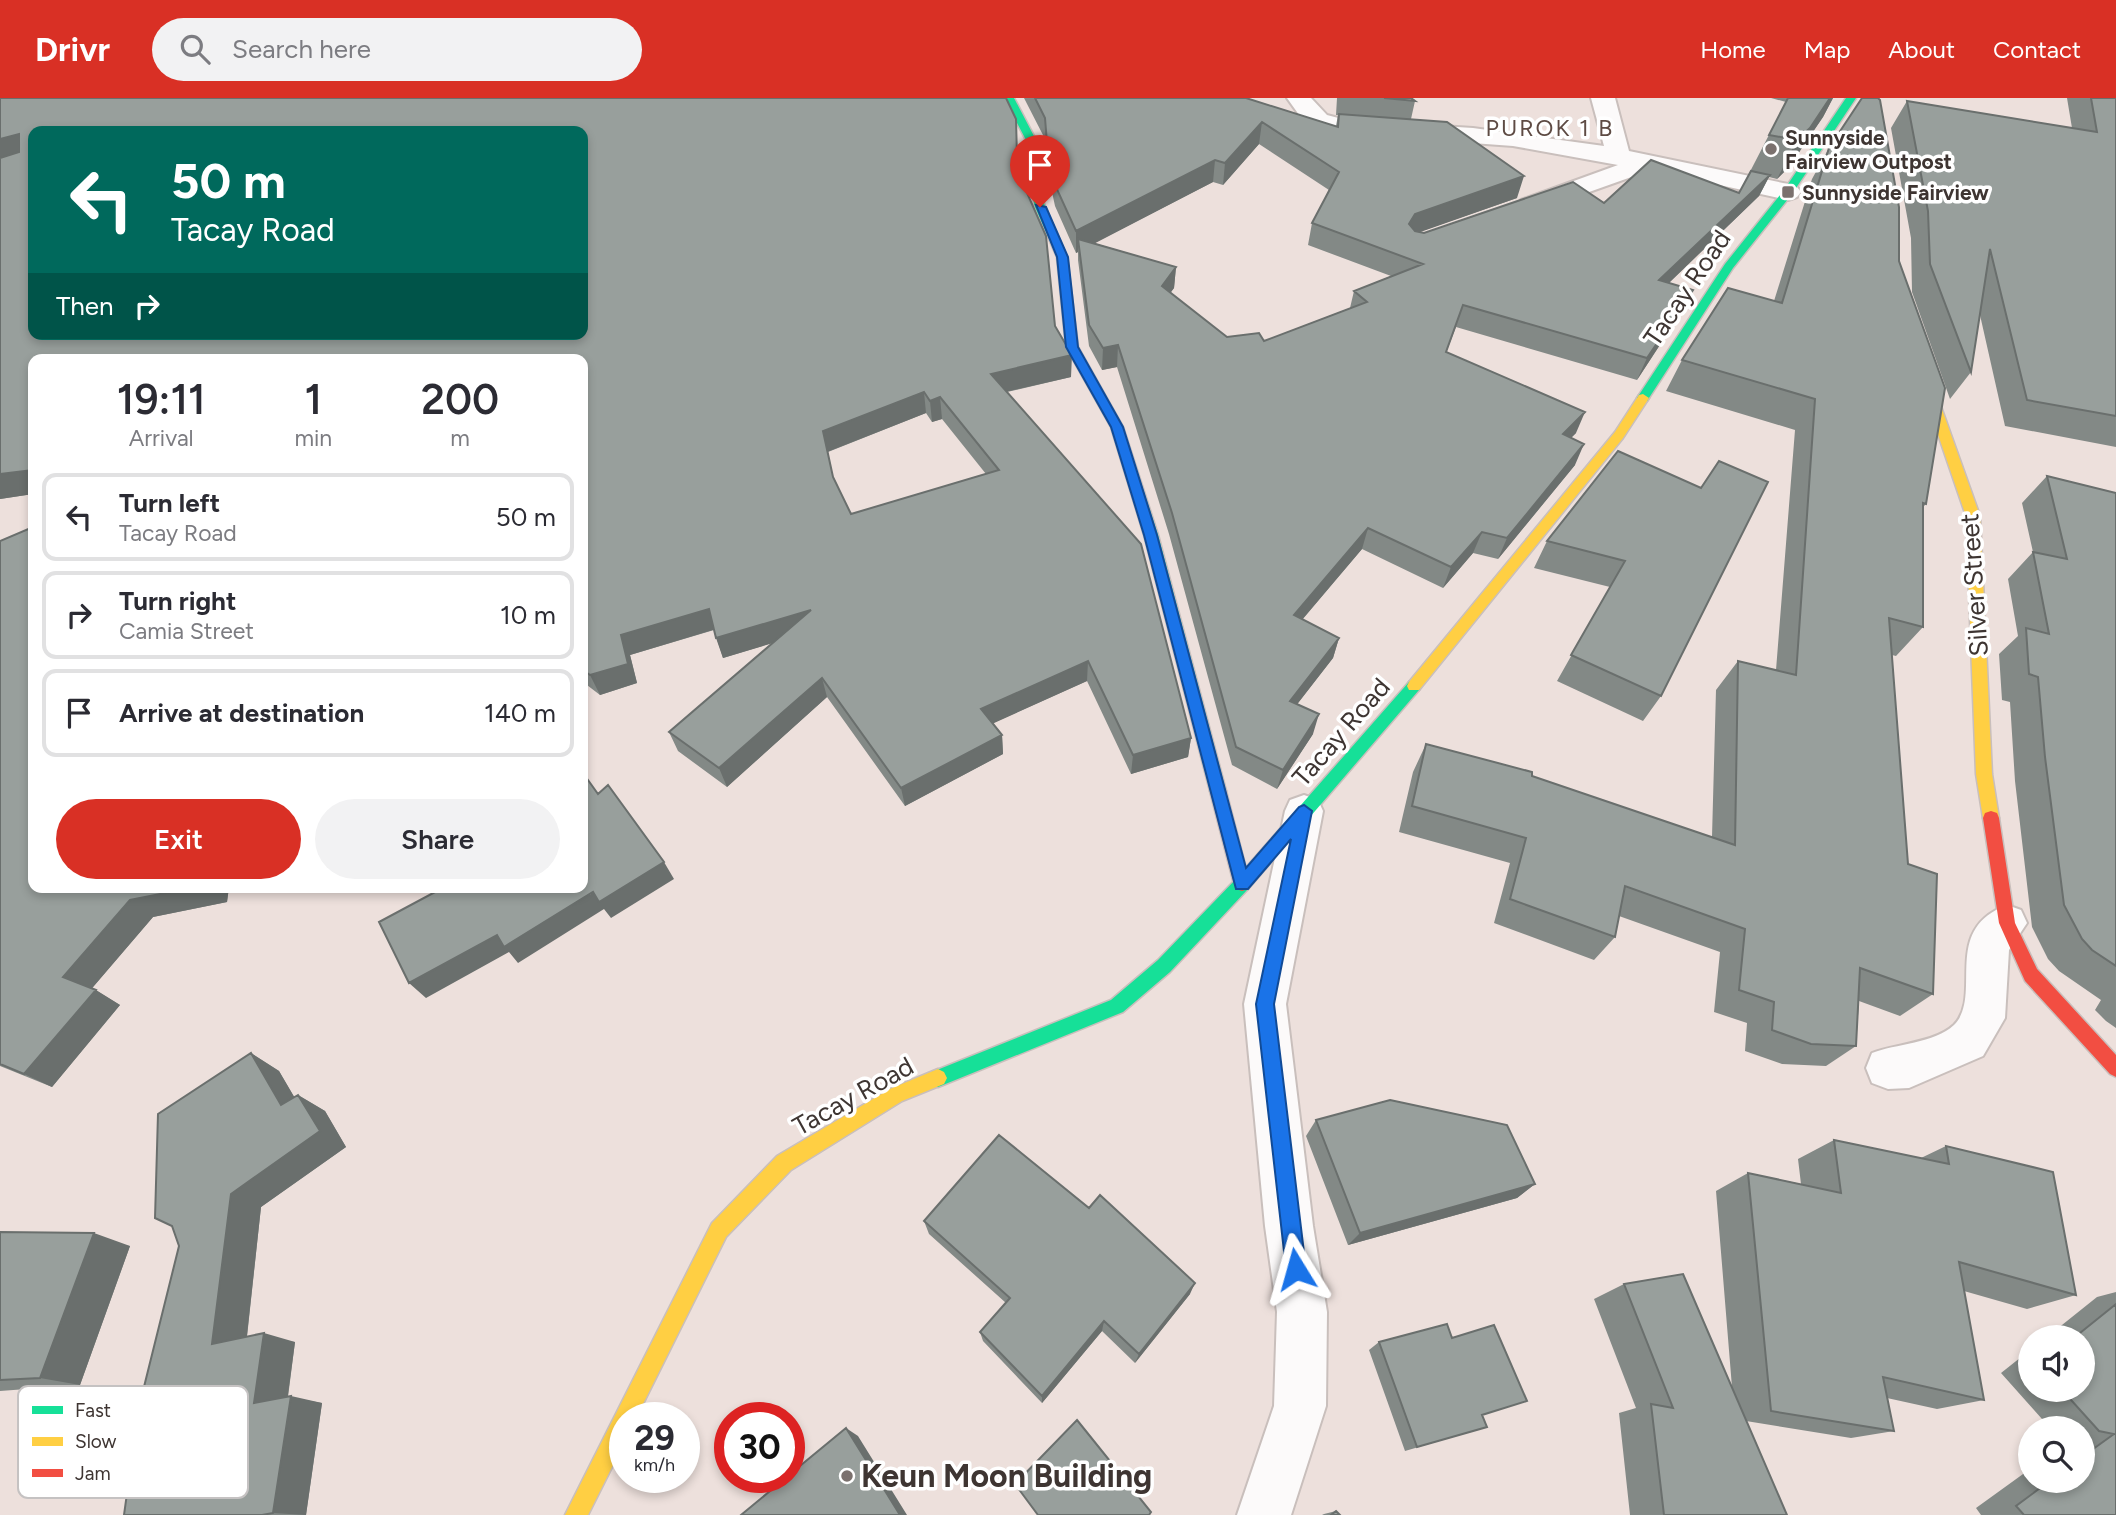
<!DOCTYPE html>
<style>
:root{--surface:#fff;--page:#f2f2f3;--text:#2b2b33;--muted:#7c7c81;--line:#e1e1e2;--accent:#d93025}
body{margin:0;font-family:Figtree,sans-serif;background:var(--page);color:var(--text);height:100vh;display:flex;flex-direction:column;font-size:26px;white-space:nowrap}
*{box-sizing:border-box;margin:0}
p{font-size:23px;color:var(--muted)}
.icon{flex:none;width:38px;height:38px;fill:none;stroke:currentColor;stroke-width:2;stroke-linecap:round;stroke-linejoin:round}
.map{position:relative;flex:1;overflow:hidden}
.details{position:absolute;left:28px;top:256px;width:560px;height:539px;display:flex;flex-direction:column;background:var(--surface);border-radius:14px;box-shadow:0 4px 10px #0003}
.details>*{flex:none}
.hud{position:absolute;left:28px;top:28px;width:560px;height:214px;border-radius:14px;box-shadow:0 4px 10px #0003;background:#00695c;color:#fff;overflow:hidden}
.tools{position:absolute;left:2018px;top:1227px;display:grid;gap:14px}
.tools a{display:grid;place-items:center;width:77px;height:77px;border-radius:50%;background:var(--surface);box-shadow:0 4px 10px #0003;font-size:35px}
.speed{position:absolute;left:609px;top:1304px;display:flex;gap:14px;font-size:35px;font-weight:700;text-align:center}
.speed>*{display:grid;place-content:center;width:91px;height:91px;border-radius:50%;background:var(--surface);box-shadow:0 4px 10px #0003;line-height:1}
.speed small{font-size:18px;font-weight:400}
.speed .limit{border:10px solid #d22;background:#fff;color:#111}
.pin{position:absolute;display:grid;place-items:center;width:60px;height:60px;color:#fff;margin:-72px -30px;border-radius:50% 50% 50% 0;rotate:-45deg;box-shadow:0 0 7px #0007}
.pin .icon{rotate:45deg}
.me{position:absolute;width:77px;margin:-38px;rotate:352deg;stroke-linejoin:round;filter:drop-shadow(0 0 5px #0008)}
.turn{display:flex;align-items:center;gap:24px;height:147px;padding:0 28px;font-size:32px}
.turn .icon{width:91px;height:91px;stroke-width:2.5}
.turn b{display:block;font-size:49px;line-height:60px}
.then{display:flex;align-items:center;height:66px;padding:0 28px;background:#0003;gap:14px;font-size:26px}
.eta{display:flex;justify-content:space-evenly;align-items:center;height:119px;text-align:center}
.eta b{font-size:42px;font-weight:600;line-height:49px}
.cta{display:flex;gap:14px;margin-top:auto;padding:14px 28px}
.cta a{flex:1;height:80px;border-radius:42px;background:var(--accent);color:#fff;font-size:28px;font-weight:600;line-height:80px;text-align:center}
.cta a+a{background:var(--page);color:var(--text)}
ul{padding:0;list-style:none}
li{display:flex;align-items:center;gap:21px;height:88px;margin:0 14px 10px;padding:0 14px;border:4px solid var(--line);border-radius:14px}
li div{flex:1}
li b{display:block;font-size:26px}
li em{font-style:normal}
header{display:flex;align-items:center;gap:42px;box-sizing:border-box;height:98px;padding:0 35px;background:var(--accent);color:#fff}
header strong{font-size:33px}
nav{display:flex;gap:38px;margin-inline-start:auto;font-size:24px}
.search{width:490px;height:63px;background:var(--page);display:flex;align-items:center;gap:18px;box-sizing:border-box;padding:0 24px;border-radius:38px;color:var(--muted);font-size:26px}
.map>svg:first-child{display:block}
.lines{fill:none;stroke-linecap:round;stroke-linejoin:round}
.street-casing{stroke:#c9bfbc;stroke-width:4}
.fast-casing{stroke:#c9bfbc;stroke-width:3}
.slow-casing{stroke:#c9bfbc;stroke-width:3}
.jam-casing{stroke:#c9bfbc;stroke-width:3}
.street{fill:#fcfafa;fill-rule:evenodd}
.fast{fill:#16e098;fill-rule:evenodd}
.slow{fill:#ffcf43;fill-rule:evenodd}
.jam{fill:#f24e42;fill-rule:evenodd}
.wall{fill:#838986;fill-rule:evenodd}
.shaded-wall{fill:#6a6f6d}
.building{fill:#989f9c;stroke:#6a6f6d;stroke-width:2;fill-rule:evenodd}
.route{fill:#1a73e8;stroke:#114b97;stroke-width:2}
.poi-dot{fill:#7b716e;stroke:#fff;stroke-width:2.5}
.labels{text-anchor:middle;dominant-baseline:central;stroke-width:7;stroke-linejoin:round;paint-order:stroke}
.far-poi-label{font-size:21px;font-weight:bold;fill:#3e3532;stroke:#fff;text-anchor:start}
.far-neighbourhood-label{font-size:23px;letter-spacing:2px;fill:#5e4b44;stroke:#fff}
.street-label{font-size:26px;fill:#3e3532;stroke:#fff}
.near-poi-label{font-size:32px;font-weight:bold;fill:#3e3532;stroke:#fff;text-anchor:start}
.key{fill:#fff;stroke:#c5c2c2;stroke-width:2}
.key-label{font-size:19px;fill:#3e3532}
</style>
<header>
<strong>Drivr</strong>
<div class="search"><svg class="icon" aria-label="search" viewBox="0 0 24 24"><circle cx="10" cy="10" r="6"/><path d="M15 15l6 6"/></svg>Search here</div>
<nav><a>Home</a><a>Map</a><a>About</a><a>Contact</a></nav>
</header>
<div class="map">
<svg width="2116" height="1417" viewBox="0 0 2116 1417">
<rect width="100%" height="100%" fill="#ede0dc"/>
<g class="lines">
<defs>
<path id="street" d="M1287,0h24l16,17 19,5 127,8 131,18 -13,-48h24l14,53 159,33 9,3 4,5 -4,5 -9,3 -137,-30 -121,43 -9,-3 -4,-5 4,-5 97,-35 -105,-19 -177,-13 -34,-14z
M1304,697l14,5 5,11 -37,193 27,222 14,86 -1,94 -35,109h-54l37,-109 3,-94 -12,-86 -21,-222 41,-193 5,-11z
M2007,807l14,5 6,13 -18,27 -4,68 -22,38 -74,32 -21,1 -16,-6 -6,-15 6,-15c23,-9 63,-10 82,-28 30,-30 -14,-95 53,-120z"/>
<path id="fast" d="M1004,0h10l22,42 2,38 7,29 22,50 11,90 45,80 35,108 68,256 -2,5h-12l-2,-5 -66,-256 -33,-108 -45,-80 -9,-90 -22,-50 -7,-29 -2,-38z
M1846,0h10l-64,96 -59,74 -86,133h-8l-2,-3 88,-134 59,-74z
M1414,582l5,2 2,4 -2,4 -171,199 -78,83 -47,40 -185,75 -6,-3 -3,-6 3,-6 179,-72 47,-40 78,-81 173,-197z"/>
<path id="slow" d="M1923,271l6,4 51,143 12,258 7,44 -2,5h-12l-2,-5 -7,-44 -10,-258 -49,-143z
M1643,296l6,4 -26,40 -204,252h-10l-2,-4 2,-4 206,-250 24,-37z
M938,971l6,3 3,6 -3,6 -42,17 -111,69 -65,67 -90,181h-11v23l-37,74h-23l147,-292 65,-67 113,-67z"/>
<path id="jam" d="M1218,687l6,1 2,5 24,93 -2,5 -6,2 -6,-2 -2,-5 -24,-93 2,-5z
M1991,713l6,2 2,5 16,105 22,46 79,86v22l-6,-3 -85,-93 -26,-58 -16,-105 2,-5z"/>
</defs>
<use href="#street" class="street-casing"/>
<use href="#fast" class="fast-casing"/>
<use href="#slow" class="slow-casing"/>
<use href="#jam" class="jam-casing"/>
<use href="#street" class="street"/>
<use href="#fast" class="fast"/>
<use href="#slow" class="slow"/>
<use href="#jam" class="jam"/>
</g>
<path class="wall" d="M0,0l1017,59 38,169 16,51 -64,15 184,346 -3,19 -57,17 -44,-93 -94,42 9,12 1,19 -98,52 -78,-109 -100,90 -49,-36 -9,-19 103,-89 -49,15 -9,-28 -84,25 7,28 -37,12 -17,-13v-323l-550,135 -33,5zM926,315l6,9 10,-3 44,55 -135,40 -18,-37 -5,-25z
M1024,0h222l90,28 2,-11h-2l1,-17h74l4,3 -4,18 106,79 -98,34 5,1 180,-30 135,-10 47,-91 -15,-4h62l-10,19 -34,50 -12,12 -8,-2 -10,19 -90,87 13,28 -45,69 -181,-53 -10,26 130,80 -5,5 4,27 -77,94 -25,-6 -30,35 -81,-39 -60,71 37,18 -6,20 -36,46 16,30 -36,55 -45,-24 -63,-231 -52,-167 -15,3 -13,-24 -11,-86v-8l-2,1 -21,-47 -6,-28 -4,-39zM1259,46l70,46 -17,33 -4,22 83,31 -37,15 -4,17 -86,33 -37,-4 -57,-44 4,-5 2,-21 -82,-24 119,-61 10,3z
M2067,0h49v349l-111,-21 -25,-111 -9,57 -21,27 -38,-107 -1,-54 -20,-110 16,-27 165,27z
M1829,50l70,113 27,243 -3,3v120l-27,29 -4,-1 16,209 25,130 -33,22 -41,-15 -3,45 -30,20 -44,-2 -37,-13 2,-28 -33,-11 6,-60 -101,-36 -4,21 -21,23 -100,-37 16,-60 -111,-31 14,-60 13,-28 106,32 180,61 4,-147 22,-29 38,9 19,-240 -129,-39 16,-31 92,-59 38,-122z
M1618,353l43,245 -18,25 -86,-40 53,-94 -76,-19 13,-27z
M2047,378l69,17v535l-10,-7 -11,-11 6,-10 -42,-29 -11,-12 -16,-32 -17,-146 -5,-79 -8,-2 -3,-46 19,-18 -10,-57 25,-27 -11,-49z
M0,443l33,346h196l-2,15 -74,15 -61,71 28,17 -68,82 -52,-21z
M251,955l28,18 15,26 4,-2 27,16 21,36 -85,60 -14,130 48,5 -7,55 34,6 -16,112h-182z
M1316,1022l219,64 -18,14 -169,47 -42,-109z
M1834,1042l87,18 25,-12 130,149 -49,14 -63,-18 20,109 -47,9 -50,-11 7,33 -43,7 -105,-17 41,94h-157l-11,-102 17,-5 -42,-109 30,-15 108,103 -16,-196 32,-18 53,11 -3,-25z
M924,1123l266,73 -55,69 -33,-32 -60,72 -59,-62 -3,-9 26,-29 -77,-69z
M0,1134l130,14 -50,139 -80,6z
M2116,1194v223h-135l-5,-7 54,-39v11h52v-52h-32l-49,-55 29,-23v40h52v-53h-35l50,-40z
M1452,1240l75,63 -45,14 5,12 -82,24 -36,-101 10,-8z
M1336,1413l4,4h-18l2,-1z"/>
<path class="shaded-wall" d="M1830,0h3l-10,19 -34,50 -12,12 20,-39z
M1262,24l-3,22 -36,41 2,-22z
M19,36l14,19 -33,13v-27z
M1215,62l-2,22 -133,69 -2,-12v13l-2,1v-22z
M1770,77l-11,21 -110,106 10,-22z
M1524,78l-7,22 -108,38v-12l6,-10z
M1176,169l-2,21 -14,19 2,-21z
M1693,192l-11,21 -45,69 10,-22z
M1118,247l-1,22 -15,3 1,-22z
M1072,257l-1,22 -79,18 -1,-21z
M924,294l2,21 -99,39 -4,-21z
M940,299l2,22 -10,3 -2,-21z
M1585,314l-9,21 -23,22 10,-21z
M1584,346l-9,21 -77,94 9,-21z
M33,372v24l-33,5v-25z
M1368,430l-6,21 -73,86 5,-20z
M1482,434l-9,21 -30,35 8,-21z
M709,511l7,20 -86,26 7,28 -37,12 -10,-20 31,-40z
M811,512l5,20 -93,28 -7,-20z
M1339,540l-6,20 -48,62 5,-19z
M1088,563l-1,20 -104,47 -2,-19z
M822,580l5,19 -100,90 -8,-19z
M1319,616l-6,20 -36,55 6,-19z
M1002,637l1,19 -98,52 -4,-18z
M1191,640l-3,19 -57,17 2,-19z
M664,764l10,17 -63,39 -7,-9 -86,54 -9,-11 -83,46 -17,-15 88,-48z
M196,789h33l-2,15 -74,15 -65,76 -25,-16 67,-77z
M96,892l24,15 -68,82 -28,-13z
M251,955l28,18 30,51 -28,-17z
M298,997l27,16 21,36 -85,60 -16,146 -33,-9 19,-150z
M1535,1086l-18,14 -169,47 12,-12z
M94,1135l36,13 -50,139 -40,-7z
M1195,1185l-5,11 -55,69 4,-9z
M1104,1223l-2,10 -60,72v-7z
M264,1235l31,9 -9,67 -32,-6z
M291,1298l31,7 -16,112 -33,-2z
M846,1330l12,8 49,79h-7z"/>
<path class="building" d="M0,0h1006l10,21 1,38 7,29 22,50 9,90 17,29 -81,19 150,170 50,194 -58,17 -45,-94 -107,48 21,26 -101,53 -79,-110 -103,90 -50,-36 142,-122 -95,28 -7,-29 -88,26 7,29 -38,11 -7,-5v-311h-550v111l-33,4v-316l19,-6v-18l-19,5zM33,33h550v203h-550zM924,294l6,9 10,-4 59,73 -148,44 -18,-37 -10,-46z
M1035,0h211l92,29 1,-13 108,8 77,54 -109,38 -6,10 6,7 9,2 149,-51 31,21 47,-43 88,33 12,-22 19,4 -111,105 34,10 -46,68 -184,-53 -17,47 139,60 -22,22 21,10 -77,94 -25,-6 -31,35 -83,-39 -74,87 45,23 -49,63 29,13 -36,56 -47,-23 -64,-234 -54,-168 -15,3 -14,-23 -11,-86 98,28 -14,19 65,51 32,-4 5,8 103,-39 -13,-11 69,-27 -111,-41 27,-51 -77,-50 -37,41 -10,-3 -139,71 -21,-46 -7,-29 -3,-38z
M1384,0h27l4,3z
M1788,0h42l-20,30 -13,12 -28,-5z
M1862,0h16l2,2 19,107v54l46,127 -19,116 -3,-1v124l-34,-9 19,246 29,10 -4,120 -73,-26 -4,78 -45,-2 -39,-14 2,-28 -35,-12 6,-61 -120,-43 -10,51 -105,-38 16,-61 -114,-32 14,-62 106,28v4l203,69 3,-184 58,14 19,-276 -133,-39 46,-72 54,15 47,-155z
M2091,0h25v318l-89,-16 -37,-151 -19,123 -41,-108 -2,-53 -21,-110 190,31z
M1618,353l83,37 18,-27 49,21 -107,214 -90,-41 54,-94 -78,-20z
M2047,378l69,17v473l-24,-16 -10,-11 -18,-34 -19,-148 -7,-80 -9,-3 -3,-46 23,6 -16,-82 34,7z
M33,429v360h163l-66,13 -67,77 33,13 -72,84 -24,-10v-523z
M583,675l15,21 10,-9 56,77 -65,40 -6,-10 -89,55 -7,-12 -88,48 -30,-61 58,-31 -2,-4h148z
M251,955l30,52 17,-10 22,36 -89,63 -19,150 52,-11 -10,70 37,-7 -18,117 -11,2h-138l15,-108 40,-161 -7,-20 -17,-8 3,-104z
M1390,1002l117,25 28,59 -175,49 -44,-113z
M999,1037l90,73 11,-13 95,88 -56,71 -35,-33 -62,75 -62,-64 30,-34 -86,-77z
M1834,1042l115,24 -3,-18 107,26 23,123 -117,-33 25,138 -101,-23 11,54 -123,-20 -23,-238 93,20z
M0,1134l94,1 -54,145 -40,2z
M1683,1176l104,241h-123l-13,-111 22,4 -49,-124z
M2116,1206v211h-92l-8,-9 35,-26h31v-23l32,-23 -15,-3 -37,-41h20v-53h-7z
M1447,1226l5,14 42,-13 33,76 -45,14 5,12 -70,20 -38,-105z
M1077,1322l74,92 -2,3h-111l-23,-31z
M846,1330l54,87h-159l46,-38h2v-2z
M1336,1413l4,4h-9z"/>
<path class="route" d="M1036,107l10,2 22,50 10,90 45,80 34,108 89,333 53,-61 5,-2 8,6 -38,193 32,265 -3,7 -7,3 -8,-3 -2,-7 -30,-265 35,-165 -43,50h-12l-92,-354 -33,-108 -45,-80 -9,-90z"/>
<g class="poi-dot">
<circle cx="1771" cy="51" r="7"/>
<rect x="1781" y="87" width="14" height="14" rx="3.5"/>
<circle cx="847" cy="1378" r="7"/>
</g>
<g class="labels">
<g class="far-poi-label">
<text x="1785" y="39">Sunnyside<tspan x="1785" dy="24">Fairview Outpost</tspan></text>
<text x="1802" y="94">Sunnyside Fairview</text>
</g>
<g class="far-neighbourhood-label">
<text x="1550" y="30">PUROK 1 B</text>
</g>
<g class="street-label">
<text transform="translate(1687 190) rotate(-56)">Tacay Road</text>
<text transform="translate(1974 487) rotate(-94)">Silver Street</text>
<text transform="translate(1341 634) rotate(-49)">Tacay Road</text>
<text transform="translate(853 998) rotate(-29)">Tacay Road</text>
</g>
<g class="near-poi-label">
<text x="861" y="1378">Keun Moon Building</text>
</g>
</g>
<rect x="18" y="1288" width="230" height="112" rx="10" class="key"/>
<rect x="32" y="1308" width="31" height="8" fill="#16e098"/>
<rect x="32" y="1339" width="31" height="9" fill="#ffcf43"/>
<rect x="32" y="1371" width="31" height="8" fill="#f24e42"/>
<g class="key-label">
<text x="75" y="1319">Fast</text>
<text x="75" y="1350">Slow</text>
<text x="75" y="1382">Jam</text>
</g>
</svg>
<div class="tools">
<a><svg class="icon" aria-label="sound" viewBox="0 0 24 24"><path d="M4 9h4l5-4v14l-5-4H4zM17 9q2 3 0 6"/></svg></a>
<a><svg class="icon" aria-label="search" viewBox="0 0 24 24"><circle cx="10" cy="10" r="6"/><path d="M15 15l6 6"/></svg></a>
</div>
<div class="speed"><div>29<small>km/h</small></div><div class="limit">30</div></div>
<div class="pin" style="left:1040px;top:109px;background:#d93025"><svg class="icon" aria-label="arrive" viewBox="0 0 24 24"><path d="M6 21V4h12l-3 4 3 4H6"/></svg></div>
<svg class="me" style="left:1296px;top:1171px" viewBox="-20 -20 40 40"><path d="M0-17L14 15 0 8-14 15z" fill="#1a73e8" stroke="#fff" stroke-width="4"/></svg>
<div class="hud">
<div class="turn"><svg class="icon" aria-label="left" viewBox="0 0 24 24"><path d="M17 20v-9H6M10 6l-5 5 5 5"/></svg><div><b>50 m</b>Tacay Road</div></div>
<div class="then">Then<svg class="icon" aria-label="right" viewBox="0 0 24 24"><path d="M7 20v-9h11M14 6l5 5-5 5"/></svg></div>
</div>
<section class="details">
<div class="eta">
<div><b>19:11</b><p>Arrival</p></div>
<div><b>1</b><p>min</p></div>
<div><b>200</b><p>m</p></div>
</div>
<ul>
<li><svg class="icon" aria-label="left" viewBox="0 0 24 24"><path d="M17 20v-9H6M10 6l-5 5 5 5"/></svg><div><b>Turn left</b><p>Tacay Road</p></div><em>50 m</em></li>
<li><svg class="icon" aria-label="right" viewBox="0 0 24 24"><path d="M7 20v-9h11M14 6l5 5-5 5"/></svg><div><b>Turn right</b><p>Camia Street</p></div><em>10 m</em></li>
<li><svg class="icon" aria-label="arrive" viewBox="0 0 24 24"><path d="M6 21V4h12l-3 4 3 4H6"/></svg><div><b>Arrive at destination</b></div><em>140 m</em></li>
</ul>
<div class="cta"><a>Exit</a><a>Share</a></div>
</section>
</div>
